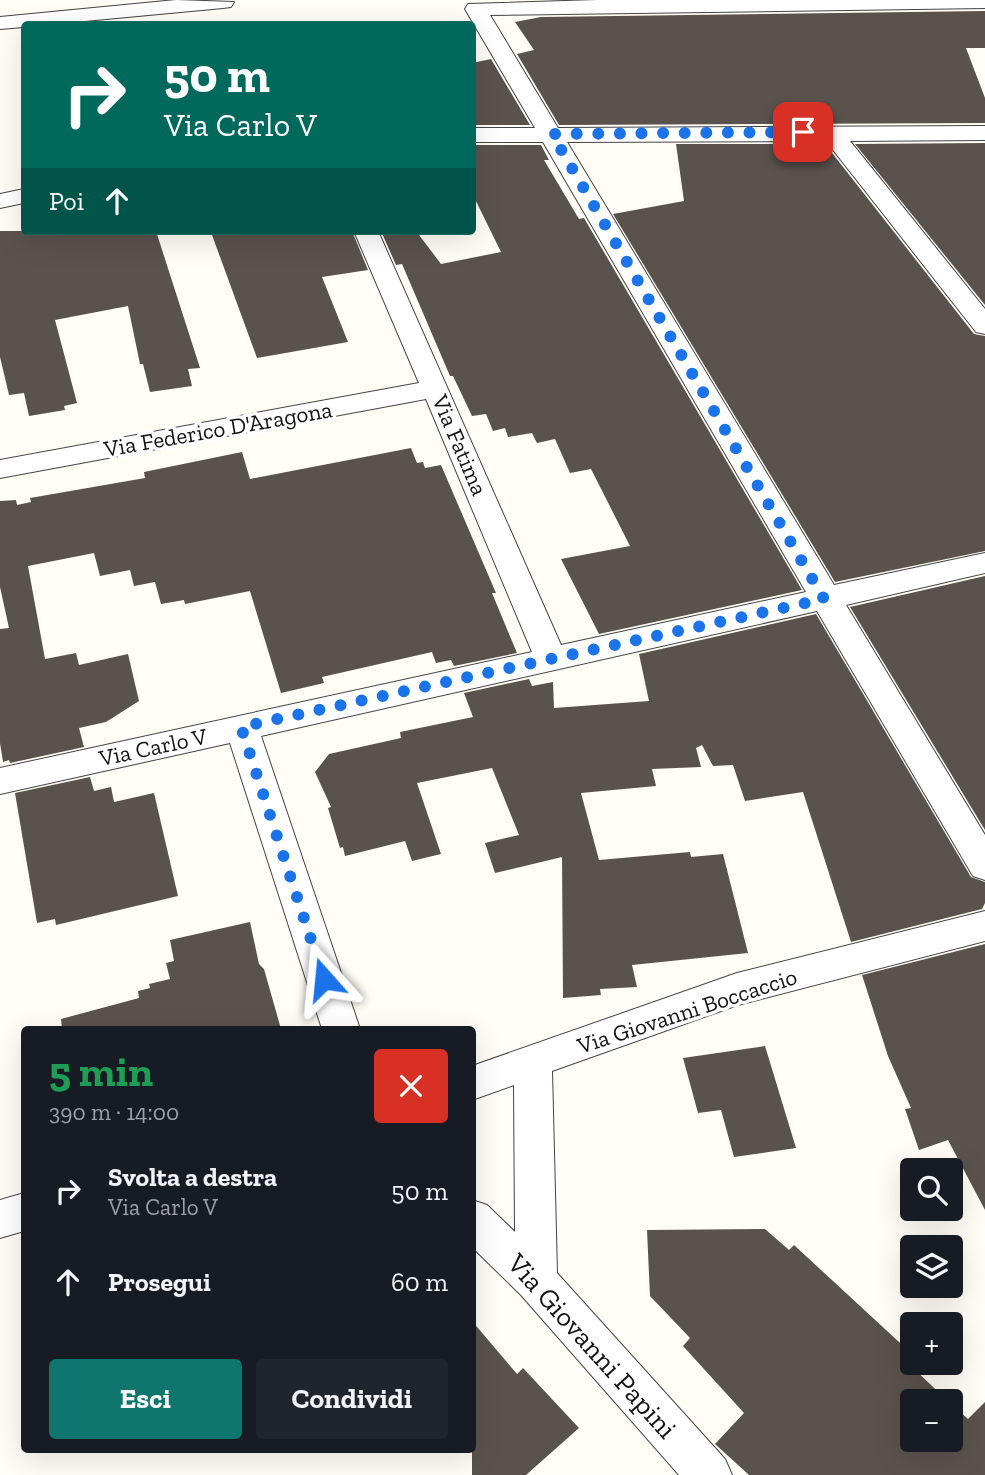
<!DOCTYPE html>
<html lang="it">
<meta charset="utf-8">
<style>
:root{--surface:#171b24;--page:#20242c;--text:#f1f3f6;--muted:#9ea1a6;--accent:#0f766e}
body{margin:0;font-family:"Zilla Slab",serif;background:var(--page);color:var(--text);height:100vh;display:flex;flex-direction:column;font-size:26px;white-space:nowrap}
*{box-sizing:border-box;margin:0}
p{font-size:23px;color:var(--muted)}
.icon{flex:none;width:38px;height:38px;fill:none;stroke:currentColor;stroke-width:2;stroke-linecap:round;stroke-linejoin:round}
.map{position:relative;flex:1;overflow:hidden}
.drawer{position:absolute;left:21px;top:1026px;width:455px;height:427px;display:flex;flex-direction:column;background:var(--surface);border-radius:7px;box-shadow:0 7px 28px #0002}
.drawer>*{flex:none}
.hud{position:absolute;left:21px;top:21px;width:455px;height:214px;border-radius:7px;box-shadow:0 7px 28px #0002;background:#00695c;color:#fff;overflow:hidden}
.tools{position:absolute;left:900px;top:1158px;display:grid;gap:14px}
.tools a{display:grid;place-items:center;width:63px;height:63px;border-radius:7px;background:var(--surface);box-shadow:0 7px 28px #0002;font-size:35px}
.pin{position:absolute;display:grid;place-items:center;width:60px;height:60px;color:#fff;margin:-30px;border-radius:14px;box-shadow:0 4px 10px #0006}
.me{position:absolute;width:77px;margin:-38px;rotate:342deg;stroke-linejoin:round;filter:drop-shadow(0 0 5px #0008)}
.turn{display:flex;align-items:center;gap:24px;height:147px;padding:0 28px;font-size:32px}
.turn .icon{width:91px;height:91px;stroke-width:2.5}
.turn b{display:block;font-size:49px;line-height:60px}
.then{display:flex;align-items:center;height:66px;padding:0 28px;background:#0003;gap:14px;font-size:26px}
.round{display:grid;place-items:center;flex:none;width:74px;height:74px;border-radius:7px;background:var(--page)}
.head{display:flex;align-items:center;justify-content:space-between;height:119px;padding:0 28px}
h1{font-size:42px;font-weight:700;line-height:52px;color:#1e9e55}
.cta{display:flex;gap:14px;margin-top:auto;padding:14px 28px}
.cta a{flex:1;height:80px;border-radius:7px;background:var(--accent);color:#fff;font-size:28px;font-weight:700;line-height:80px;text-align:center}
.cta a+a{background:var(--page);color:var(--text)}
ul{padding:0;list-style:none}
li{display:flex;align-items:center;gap:21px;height:91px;padding:0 28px}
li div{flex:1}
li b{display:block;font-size:26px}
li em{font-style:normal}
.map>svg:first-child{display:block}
.building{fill:#5a524d}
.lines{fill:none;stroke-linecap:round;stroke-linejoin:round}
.minor-casing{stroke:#444;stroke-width:2}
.minor{fill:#fff;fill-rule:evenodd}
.route{stroke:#1a73e8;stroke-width:12;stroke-dasharray:0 21.6}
.labels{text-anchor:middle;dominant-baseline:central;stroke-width:7;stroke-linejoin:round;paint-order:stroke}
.street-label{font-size:23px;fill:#111;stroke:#fff}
.near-street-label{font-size:28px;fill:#111;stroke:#fff}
</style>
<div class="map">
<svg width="985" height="1475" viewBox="0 0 985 1475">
<rect width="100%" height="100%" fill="#fffdf5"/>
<path class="building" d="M985,11v37h-19l19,50v25l-426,2 -42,-71 17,-4 -19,-28 26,-5z
M491,59l39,66h-58v-62z
M985,143v162l-130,-161z
M676,144h149l149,190 11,2v215l-150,31 -222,-368 71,-13z
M472,145h69l8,15h-5l35,59 5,-1 218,372 -203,44 -38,-75 69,-13 -39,-77 -21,4 -15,-34 -18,4 -5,-10 -24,4 -3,-9 -12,3 -7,-17 -14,2 -19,-40h-3l-48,-112 -6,1 -15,-34h35l25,33 60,-12 -29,-59z
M0,231h156l44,137 -12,1 4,17 -42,6 -7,-28h-3l-12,-58 -73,14 22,83 -13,3 1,4 -36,6 -5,-23 -15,2 -9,-38z
M230,231h122l16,39 -46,7 26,65 -91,16 -45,-123z
M411,448l6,15 6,-1 2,6 16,-3 55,128h-4l25,60 -63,13 -3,-6 -15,3 -4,-11 -110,25 2,6 -43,10 -31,-102 -65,13 -1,-4 -23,4 -6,-22 -21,4 -4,-16 -30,6 -6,-23 -66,13 17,93 31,-6 3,12 49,-11 11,47 -33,21 -27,6 5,19 -74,16 -1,-3 -6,2 -3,-19v-114l9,-1 -9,-41v-86l16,-1 1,5 14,-3 -1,-4 115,-20 -1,-6 98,-20 8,27z
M985,576v254l-135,-223z
M816,614l155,263 14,5v21l-3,6 -131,33 -48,-150 -58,9 -12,-36 -20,1 -11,-21 -6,3 5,19 -49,2 4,17 -75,7 18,67 91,-8 1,5 32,-3 25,99 -116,12 5,22 -37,2 1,6 -38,3 -1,-141 -67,16 -10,-30 34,-8 -27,-67 -75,15 24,71 -29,7 -7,-20 -60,15 -2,-9 -3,1 -12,-40 3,-1 -16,-35 14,-18 72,-16 -1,-6 73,-15 -9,-24 65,-14 3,7 21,-4 1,26 95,-7 -10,-47z
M90,777l4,14 17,-4 3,15 40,-9 24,103 -122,29 -1,-6 -18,4 -22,-130z
M250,922l9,42 5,5 17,60h-219l-1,-10 78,-21 -1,-7 12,-3 -1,-4 21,-5 -4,-16 8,-2 -4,-21z
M985,944v266l-37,-70 -29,10 -14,-41 6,-1 -23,-52 -26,-81z
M765,1046l31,102 -62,9 -13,-47 -23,3 -15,-55z
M765,1229l24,21 5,-5 118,109v13l37,35h-37v38h38v-37l18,16 17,-17v73h-236l-34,-31 29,-31 -61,-67 7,-8 -40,-42 -3,-66z
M472,1321l45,53 6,-6 56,60 -53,47h-54z"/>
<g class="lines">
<defs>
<path id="minor" d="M176,0l58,2 -3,5 -8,1 -170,16h-29v3l-24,2v-12z
M597,0h388v8l-495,7 68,113 427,-2v14l-135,1 135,168v25l-9,-2 -150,-191 -259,1 267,443 151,-32v20l-139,32 139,230v45l-12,-4 -156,-265 -556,125 99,293h-38l-92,-286 -230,51v-26l532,-116 -106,-253 -426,79v-18l419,-77 -65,-152h24l183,414 245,-53 -263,-450h-71v-14h63l-70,-119 3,-5z
M24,189v14l-24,5v-14z
M985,911v30l-247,64 -186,66 5,202 168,186 7,16h-53l-158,-180 -49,-48v-47l15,5 28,27 -1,-147 -42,15v-34l265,-93z
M24,1193v38l-24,7v-38z"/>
</defs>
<use href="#minor" class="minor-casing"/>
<use href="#minor" class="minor"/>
</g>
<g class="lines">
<path class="route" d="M324,979l-83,-252 583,-128 -272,-465 251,-2"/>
</g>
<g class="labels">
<g class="street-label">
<text transform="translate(218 429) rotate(-10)">Via Federico D'Aragona</text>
<text transform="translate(460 445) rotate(67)">Via Fatima</text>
<text transform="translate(153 747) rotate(-12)">Via Carlo V</text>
<text transform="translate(687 1011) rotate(-18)">Via Giovanni Boccaccio</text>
</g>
<g class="near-street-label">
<text transform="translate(592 1346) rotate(48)">Via Giovanni Papini</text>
</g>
</g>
</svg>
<div class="tools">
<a><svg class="icon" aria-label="search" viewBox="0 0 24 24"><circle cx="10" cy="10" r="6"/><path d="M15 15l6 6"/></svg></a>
<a><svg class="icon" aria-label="layers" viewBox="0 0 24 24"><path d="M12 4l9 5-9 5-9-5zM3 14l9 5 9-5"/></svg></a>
<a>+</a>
<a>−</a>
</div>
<div class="pin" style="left:803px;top:132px;background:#d93025"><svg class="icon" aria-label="arrive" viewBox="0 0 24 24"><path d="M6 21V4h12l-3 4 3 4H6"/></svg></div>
<svg class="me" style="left:324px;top:979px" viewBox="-20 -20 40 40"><path d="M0-17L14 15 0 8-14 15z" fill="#1a73e8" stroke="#fff" stroke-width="4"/></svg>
<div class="hud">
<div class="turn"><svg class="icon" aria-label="right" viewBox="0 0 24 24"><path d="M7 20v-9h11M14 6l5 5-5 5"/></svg><div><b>50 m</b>Via Carlo V</div></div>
<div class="then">Poi<svg class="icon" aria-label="ahead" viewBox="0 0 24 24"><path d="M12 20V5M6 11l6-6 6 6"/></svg></div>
</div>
<section class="drawer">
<div class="head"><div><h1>5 min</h1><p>390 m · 14:00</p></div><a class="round" style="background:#d93025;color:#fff"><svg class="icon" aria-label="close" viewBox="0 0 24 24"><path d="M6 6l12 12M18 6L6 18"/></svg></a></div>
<ul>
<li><svg class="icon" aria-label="right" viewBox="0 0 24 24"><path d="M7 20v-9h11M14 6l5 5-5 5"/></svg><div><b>Svolta a destra</b><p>Via Carlo V</p></div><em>50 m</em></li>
<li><svg class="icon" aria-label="ahead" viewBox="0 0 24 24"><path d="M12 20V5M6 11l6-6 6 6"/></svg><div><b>Prosegui</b></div><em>60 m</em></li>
</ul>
<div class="cta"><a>Esci</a><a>Condividi</a></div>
</section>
</div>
